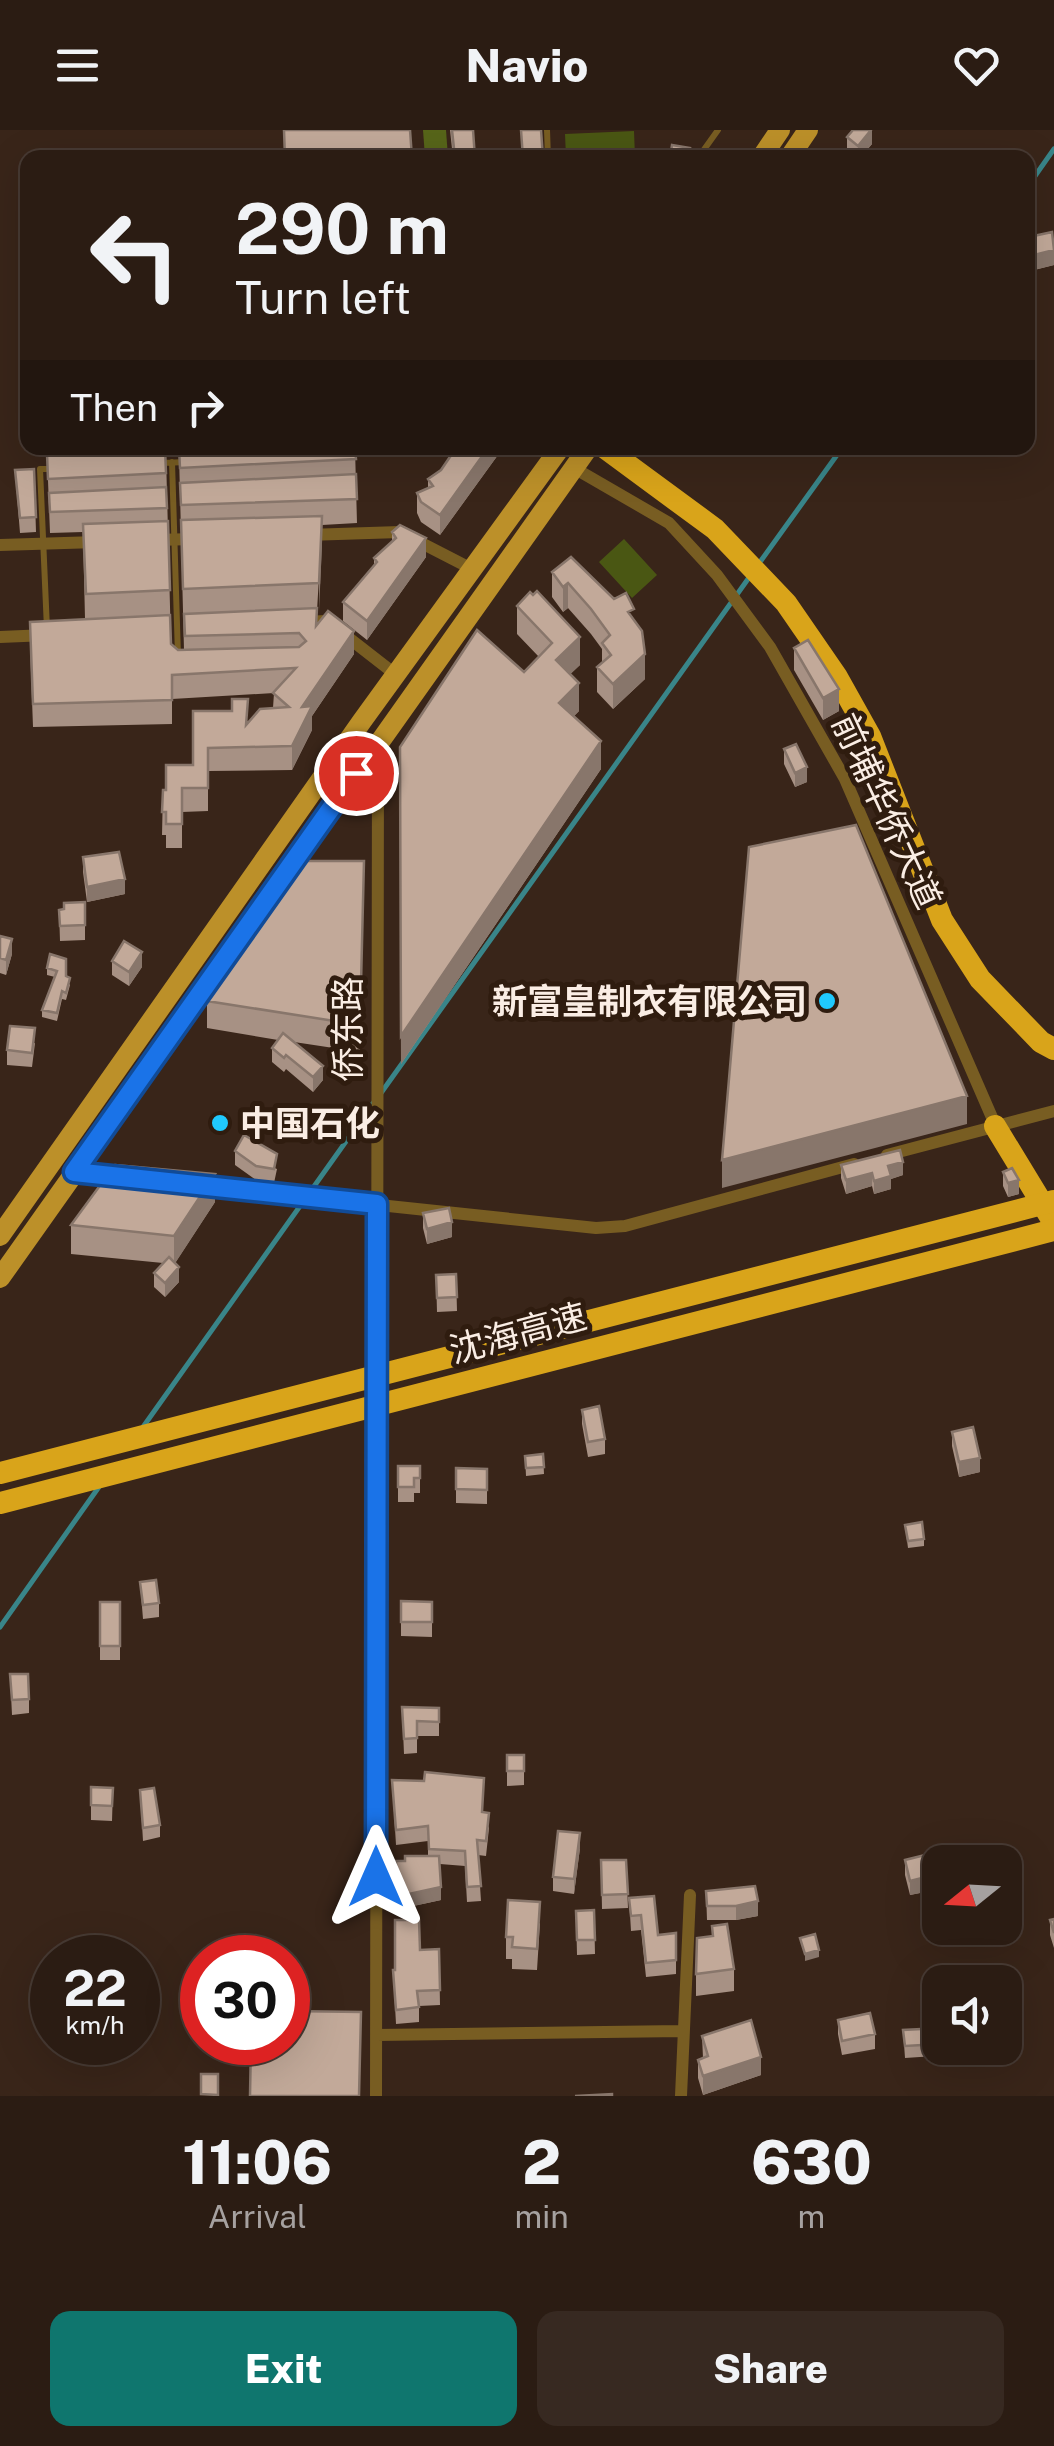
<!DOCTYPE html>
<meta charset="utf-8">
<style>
:root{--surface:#2b1c13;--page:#372921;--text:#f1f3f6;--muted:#a6a1a0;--line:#473a33;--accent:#0f766e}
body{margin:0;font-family:"Public Sans","Noto Sans SC",sans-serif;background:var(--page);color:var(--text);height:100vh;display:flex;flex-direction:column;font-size:38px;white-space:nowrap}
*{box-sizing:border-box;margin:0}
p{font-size:32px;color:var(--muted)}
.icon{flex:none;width:55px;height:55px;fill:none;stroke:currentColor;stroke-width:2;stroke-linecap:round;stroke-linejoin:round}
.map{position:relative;height:1966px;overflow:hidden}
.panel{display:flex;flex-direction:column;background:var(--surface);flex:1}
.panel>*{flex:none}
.hud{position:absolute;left:20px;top:20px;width:1015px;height:305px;border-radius:20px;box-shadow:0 10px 40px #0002,0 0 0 2px var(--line);background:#2b1c13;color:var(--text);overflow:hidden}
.needle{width:65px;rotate:252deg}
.controls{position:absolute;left:922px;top:1715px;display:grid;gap:20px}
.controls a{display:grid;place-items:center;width:100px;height:100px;border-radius:20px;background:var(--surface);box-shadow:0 10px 40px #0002,0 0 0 2px var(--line);font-size:50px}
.speed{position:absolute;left:30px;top:1805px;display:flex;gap:20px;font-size:50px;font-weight:700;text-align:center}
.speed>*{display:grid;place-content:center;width:130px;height:130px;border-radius:50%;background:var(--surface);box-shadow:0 10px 40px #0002,0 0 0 2px var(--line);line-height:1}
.speed small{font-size:25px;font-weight:400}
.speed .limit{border:15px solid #d22;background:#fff;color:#111}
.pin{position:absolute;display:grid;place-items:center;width:85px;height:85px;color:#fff;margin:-42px;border:5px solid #fff;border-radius:50%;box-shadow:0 2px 10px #0007}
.me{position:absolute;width:110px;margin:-55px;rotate:0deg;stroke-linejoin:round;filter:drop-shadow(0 0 8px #0008)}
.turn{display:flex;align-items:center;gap:35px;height:210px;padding:0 50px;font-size:45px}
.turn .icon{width:130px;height:130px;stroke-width:2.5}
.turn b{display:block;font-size:70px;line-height:85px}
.then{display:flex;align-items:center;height:95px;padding:0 50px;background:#0003;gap:20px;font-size:38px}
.eta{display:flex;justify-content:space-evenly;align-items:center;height:170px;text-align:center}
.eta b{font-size:60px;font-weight:800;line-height:70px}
.primary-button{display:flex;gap:20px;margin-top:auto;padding:20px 50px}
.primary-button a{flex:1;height:115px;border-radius:20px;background:var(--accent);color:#fff;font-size:40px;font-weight:800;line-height:115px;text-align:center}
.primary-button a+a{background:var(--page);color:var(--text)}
header{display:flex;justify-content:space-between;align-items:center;height:130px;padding:0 50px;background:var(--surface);font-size:45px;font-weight:800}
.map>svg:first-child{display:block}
.green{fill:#4a5713}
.forest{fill:#576519}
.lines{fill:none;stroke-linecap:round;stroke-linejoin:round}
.stream{stroke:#398589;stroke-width:5}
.service{stroke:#785d22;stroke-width:6}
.minor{stroke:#785d22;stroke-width:12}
.primary{stroke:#bc9029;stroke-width:20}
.motorway{stroke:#d9a41a;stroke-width:22}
.motorway-bridge{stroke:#d9a41a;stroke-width:22}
.wall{fill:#a79184;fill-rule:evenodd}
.shaded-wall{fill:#88766b}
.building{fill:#c2a999;stroke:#88766b;stroke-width:2.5}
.route-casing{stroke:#114b97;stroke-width:25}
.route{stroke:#1a73e8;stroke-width:18}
.poi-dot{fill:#20c9fd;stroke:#2f1c0f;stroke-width:4}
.labels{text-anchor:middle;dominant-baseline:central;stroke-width:10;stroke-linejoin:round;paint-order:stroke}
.street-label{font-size:35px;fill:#faede4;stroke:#2f1c0f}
.poi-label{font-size:35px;font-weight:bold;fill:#faede4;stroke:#2f1c0f;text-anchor:end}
</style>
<header><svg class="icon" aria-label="menu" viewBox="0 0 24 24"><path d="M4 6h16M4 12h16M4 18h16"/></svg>Navio<svg class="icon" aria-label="heart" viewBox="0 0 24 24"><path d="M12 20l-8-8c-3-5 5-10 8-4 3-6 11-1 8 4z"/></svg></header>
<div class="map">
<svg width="1054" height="1966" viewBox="0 0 1054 1966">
<rect width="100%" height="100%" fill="#392519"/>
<path class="green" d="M634,1l1,26h-69l-1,-23z
M624,409l33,36 -25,23 -33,-36z"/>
<path class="forest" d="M423,0h23l2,27h-23z"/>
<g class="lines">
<path class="stream" d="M1028,56l26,-37
M760,432l82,-114
M381,963l367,-514
M143,1297l231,-325
M0,1497l101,-143"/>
<path class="service" d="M547,0l1,28
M698,28l20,-28
M172,332l6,194
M160,333l27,-1
M47,499l-7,-160h12"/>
<path class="minor" d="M574,338l95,55 48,52 53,72 75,132 152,350
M307,405l93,-3 72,37
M152,410l45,-1
M0,415l97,-3
M302,492l25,-1 68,53
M0,507l47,-2
M887,1025l167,-44
M74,1042l50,6
M199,1056l397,42 29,-2 229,-62
M376,1905l306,-4
M376,1966l2,-1347
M681,1966l9,-201"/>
<path class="primary" d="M761,28l19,-28
M789,28l19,-28
M0,1106l362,-515 198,-273
M0,1148l588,-830"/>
<path class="motorway" d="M605,318l110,81 71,74 51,74 33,59 72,184 38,59 61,63 13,7
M995,996l59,97"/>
<path class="motorway-bridge" d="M0,1343l1054,-272
M0,1373l1054,-273"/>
</g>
<path class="wall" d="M450,0h23l2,28h-22z
M847,7l25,7 -12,14h-6l-7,-6z
M1029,107l25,4v24l-20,5 -5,-18z
M136,318h219l2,75 -35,2 -5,86v13l37,30 -42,62v14l-20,40 -84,1v40l-26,1v36h-16v-13h-4l1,-45h3l27,-25v-54l55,12 25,-15 1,-15 -102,6v25l-139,3 -3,-81 55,-27 -2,-87 -33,1 -3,-79 89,-5zM179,325l5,195h-6l-7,-6 -5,-188z
M456,318h47l-63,87 -19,-13 -4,-9v-20l11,-5v-9l13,-9z
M34,339l2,63 -16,1 -5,-63z
M392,402l34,25 -59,83 -24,-19v-19l31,-36v-8l18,-16z
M552,442l82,48 11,59 -32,30 -16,-17v-25l5,-5v-13l-11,-15 -23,-26 -5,4 -11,-15z
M517,476l63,59 -10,9 9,37 -5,5 27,53 -200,295 -1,-317 124,-75 15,-15 -22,-23z
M794,518l45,63 -16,9 -29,-50z
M784,619l23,33 -12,5 -11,-23z
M83,727l42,37 -38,8 -4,-30z
M364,731l-4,191 -66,-10 29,38 -10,12 -27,-23 -2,3 -12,-10v-14l6,-8 -71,-12v-27z
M85,772v38l-25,1 -1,-31 5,-1z
M0,806l12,18 -6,21 -6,-2z
M50,824l20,31 -4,15 -4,-1 -5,22 -15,-4v-7l13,-33 -8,-2v-7z
M112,831l30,6 -13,19 -17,-11z
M35,913l-3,24 -25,-2v-15z
M235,1021l42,18 -3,14 -18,-3 -21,-15z
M841,1035l62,10 -12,4v10l-17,5 -2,-8 -26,8 -5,-16z
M1003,1042l16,22 -11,3 -5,-11z
M215,1072l-40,61 4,19 -14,15 -11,-10v-14l9,-10 -92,-9v-29z
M423,1083l29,24 -25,7 -4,-16z
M456,1144l1,37 -20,1 -1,-37z
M582,1280l23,29v15l-17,3 -6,-33z
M952,1302l28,40 -21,5 -7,-31z
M543,1324l1,20 -18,2 -1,-20z
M398,1336h22v27h-6v9h-16z
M456,1338l31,1v35l-31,-1z
M905,1395l19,14v7l-16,2z
M140,1452l19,21v14l-16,2z
M401,1471l31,1v35l-31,-1z
M100,1472h20v58h-20z
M10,1544l19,25v14l-17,2z
M402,1577l37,1v28h-22v17l-13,1z
M507,1625h17v30l-17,1z
M392,1650l91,33 6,15 -3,28 -8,-1 3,46 -14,1 -2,-36 -25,-2 1,36 -46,10 -5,-21v-13l6,-1 9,-14 23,-5v-15l-32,4z
M91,1657l22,1 -1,33 -21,-1z
M140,1660l20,35v12l-17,4z
M580,1718l-6,46 -21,-3v-14z
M601,1730h25l2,48 -26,1z
M905,1730l25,31 -20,4 -5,-20z
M706,1761l52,25 -22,4h-29z
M629,1768l29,37 18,-2v41l-30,3 -5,-47 -10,1z
M594,1780l1,44 -18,1 -1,-44z
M1054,1789v29l-4,-13v-15z
M540,1793l-3,47 -25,-1v-10h-6v-22z
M712,1796l22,43v22l-38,5v-22l16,-38z
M439,1819l1,56 -21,1v16l-23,2 -3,-54h2l25,-20z
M838,1890l37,14v15l-33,6 -4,-21z
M940,1898v20h10v7l-45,3 -2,-28z
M702,1906l59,39 -58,20 -5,-17v-18l5,-2z"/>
<path class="shaded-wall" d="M872,0v14l-12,14h-2v-12z
M1054,120v15l-20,5v-15z
M488,318h15l-63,87v-20z
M322,386v29l-3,66v-28z
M426,408v19l-59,83v-19z
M568,453v25l-5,4v-25z
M354,501v23l-42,62v14l-20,40v-24l10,-39z
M580,507v28l-24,23v-28z
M645,524v25l-32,30v-25z
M579,553v28l-20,20v-28z
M839,559v22l-16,9v-22z
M601,611v28l-200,295v-28z
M807,637v15l-12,5v-14z
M125,749v15l-38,8v-15z
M12,809v15l-6,21v-15z
M142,822v15l-13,19v-14z
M323,936v14l-10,12v-15z
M967,966v28l-245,64v-28z
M903,1032v13l-12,4v10l-17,5v-13l14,-15z
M872,1043v13l-26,8v-14z
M215,1044v28l-41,63v-29z
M1019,1050v14l-11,3v-14z
M452,1092v15l-25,7v-15z
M179,1137v15l-14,15v-14z
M980,1328v14l-21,5v-15z
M580,1703v15l-6,46v-15z
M930,1746v15l-20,4v-14z
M441,1757v13l-46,10v-13z
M758,1771v15l-22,4v-14z
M819,1820v7l-14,4v-7z
M761,1927v18l-58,20v-19z"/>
<path class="building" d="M284,0h126l2,28h-127z
M452,0h21l2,28h-20z
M521,0h20l2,28h-20z
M853,0h18l-13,16 -11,-9z
M672,15l18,3 -2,10h-18z
M1052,102l2,18 -20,5 -5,-18z
M165,318l1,25 -118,6 -1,-25z
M179,318h176l1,11 -176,9z
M456,318h32l-48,67 -19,-13 -4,-9 16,-7 -5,-7 13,-9z
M34,339l2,48 -16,1 -5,-48z
M356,344l1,25 -176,6 -1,-22z
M166,357l1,21 -117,4 -1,-19z
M322,386l-3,67 -136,6 -2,-69z
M168,391l2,69 -84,4 -3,-70z
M400,395l26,13 -59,83 -24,-19 34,-40 -3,-4 22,-20 -4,-6z
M571,427l43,42 12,-6 8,16 -6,3 14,19 3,23 -32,30 -16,-17 14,-12 -9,-12 8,-8 -19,-26 -23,-26 -5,4 -11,-15z
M537,461l43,46 -24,23 23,23 -20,20 42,38 -200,295 -1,-289 77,-117 47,42 28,-29 -35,-37 13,-14 3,3z
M317,478l-1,18 12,-15 26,20 -52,76 10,-1 -20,40 -84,2v40h-26v36h-16v-12h-4l1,-22h3v-25h27v-54h39v-12h16l-2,26 14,-16 29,-2 -16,-14 23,-25 -124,7v25l-139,4 -3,-82 140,-7 1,29 7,6 121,-3 7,-6 -7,-8 -114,3 -1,-22z
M808,510l31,49 -16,9 -29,-50z
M796,614l11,23 -12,6 -11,-24z
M856,695l111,271 -245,64 27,-313z
M119,722l6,27 -38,8 -4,-30z
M306,731h58l-4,164 -153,-24z
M85,772v23l-25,1 -1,-16 5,-1v-6z
M0,806l12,3 -6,21 -6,-2z
M124,811l18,11 -13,20 -17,-11z
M50,824l16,5v17l4,2 -4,15 -4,-2 -5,22 -15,-3 15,-39 -10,-3z
M10,896l25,2 -3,25 -25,-3z
M283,903l40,33 -10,11 -27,-22 -2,3 -12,-10z
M244,1005l33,19 -3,15 -18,-3 -21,-15z
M900,1020l3,12 -15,4 3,10 -17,5 -2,-8 -26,7 -5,-15z
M115,1035l100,9 -41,62 -103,-11z
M1012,1038l7,12 -11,3 -5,-11z
M449,1078l3,14 -25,7 -4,-16z
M169,1127l10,10 -14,16 -11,-10z
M456,1144l1,23 -20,1 -1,-23z
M599,1276l6,33 -17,3 -6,-32z
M973,1297l7,31 -21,4 -7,-30z
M543,1324l1,13 -18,1 -1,-12z
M398,1336h22v12h-6v9h-16z
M456,1338l31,1v21l-31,-1z
M922,1392l2,17 -16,2 -3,-16z
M156,1450l3,23 -16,2 -3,-23z
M401,1471l31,1v20h-31z
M100,1472h20v44h-20z
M10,1544h18l1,25 -17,1z
M402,1577l37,1v14l-22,-1v17l-13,1z
M507,1625h17v16h-17z
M425,1642l59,6 -2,34 7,1 -3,28 -9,-1 4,46 -14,1 -2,-36 -36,-2 -1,-23 -32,4 -4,-50 32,1z
M91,1657l22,1 -1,18 -21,-1z
M154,1658l6,37 -17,3 -3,-38z
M558,1701l22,2 -6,46 -21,-2z
M925,1725l5,21 -20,5 -5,-21z
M405,1726h34l2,31 -46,10 -5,-21 6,-1v-14h9z
M601,1730h25l2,34 -26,1z
M755,1756l3,15 -22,5h-29l-1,-15z
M654,1766l4,39 18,-2v27l-30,3 -5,-48 -10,1 -2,-18z
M508,1770l32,2 -3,47 -25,-2 1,-10h-7z
M594,1780l1,30h-18l-1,-29z
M1054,1789v14l-4,-13z
M395,1790h24l1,30 19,-1 1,41 -23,1 2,16 -23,3 -3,-40h2z
M727,1794l7,45 -38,5 1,-36 16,-2 -1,-10z
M815,1804l4,16 -14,4 -5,-16z
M288,1881l73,1 -2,84h-109l1,-54h37z
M870,1883l5,21 -33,7 -4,-21z
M751,1890l10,37 -58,19 -5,-16 10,-4 -6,-20z
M940,1898v16l-35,2 -2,-16z
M201,1944h17v21l-17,-1z
M612,1964v2h-37z"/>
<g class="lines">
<defs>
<path id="route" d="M356,643l-282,399 303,32 -1,673"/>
</defs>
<use href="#route" class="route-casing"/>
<use href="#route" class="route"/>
</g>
<g class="poi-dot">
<circle cx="827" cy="871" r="10"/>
<circle cx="220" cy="993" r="10"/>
</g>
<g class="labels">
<g class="street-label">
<text transform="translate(887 681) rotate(65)">前埔华侨大道</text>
<text transform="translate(347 899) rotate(-90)">侨东路</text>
<text transform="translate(518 1203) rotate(-15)">沈海高速</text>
</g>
<g class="poi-label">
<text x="807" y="871">新富皇制衣有限公司</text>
<text x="240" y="993" text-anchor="start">中国石化</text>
</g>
</g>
</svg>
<div class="controls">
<a><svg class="needle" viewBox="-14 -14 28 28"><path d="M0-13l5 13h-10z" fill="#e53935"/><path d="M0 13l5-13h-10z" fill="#a6a1a0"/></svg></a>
<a><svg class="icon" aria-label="sound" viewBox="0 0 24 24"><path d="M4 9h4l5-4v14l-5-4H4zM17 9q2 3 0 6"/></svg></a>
</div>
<div class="speed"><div>22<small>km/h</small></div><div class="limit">30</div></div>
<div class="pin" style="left:356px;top:643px;background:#d93025"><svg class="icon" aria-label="arrive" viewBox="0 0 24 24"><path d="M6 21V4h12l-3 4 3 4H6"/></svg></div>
<svg class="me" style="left:376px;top:1747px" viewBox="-20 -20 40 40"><path d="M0-17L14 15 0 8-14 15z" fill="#1a73e8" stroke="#fff" stroke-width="4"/></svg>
<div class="hud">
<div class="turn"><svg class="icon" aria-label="left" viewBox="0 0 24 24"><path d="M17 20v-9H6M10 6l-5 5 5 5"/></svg><div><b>290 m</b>Turn left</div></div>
<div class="then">Then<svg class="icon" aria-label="right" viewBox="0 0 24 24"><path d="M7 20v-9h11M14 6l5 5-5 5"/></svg></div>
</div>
</div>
<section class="panel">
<div class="eta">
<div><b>11:06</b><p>Arrival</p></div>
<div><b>2</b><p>min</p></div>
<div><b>630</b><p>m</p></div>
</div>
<div class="primary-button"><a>Exit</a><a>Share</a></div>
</section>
